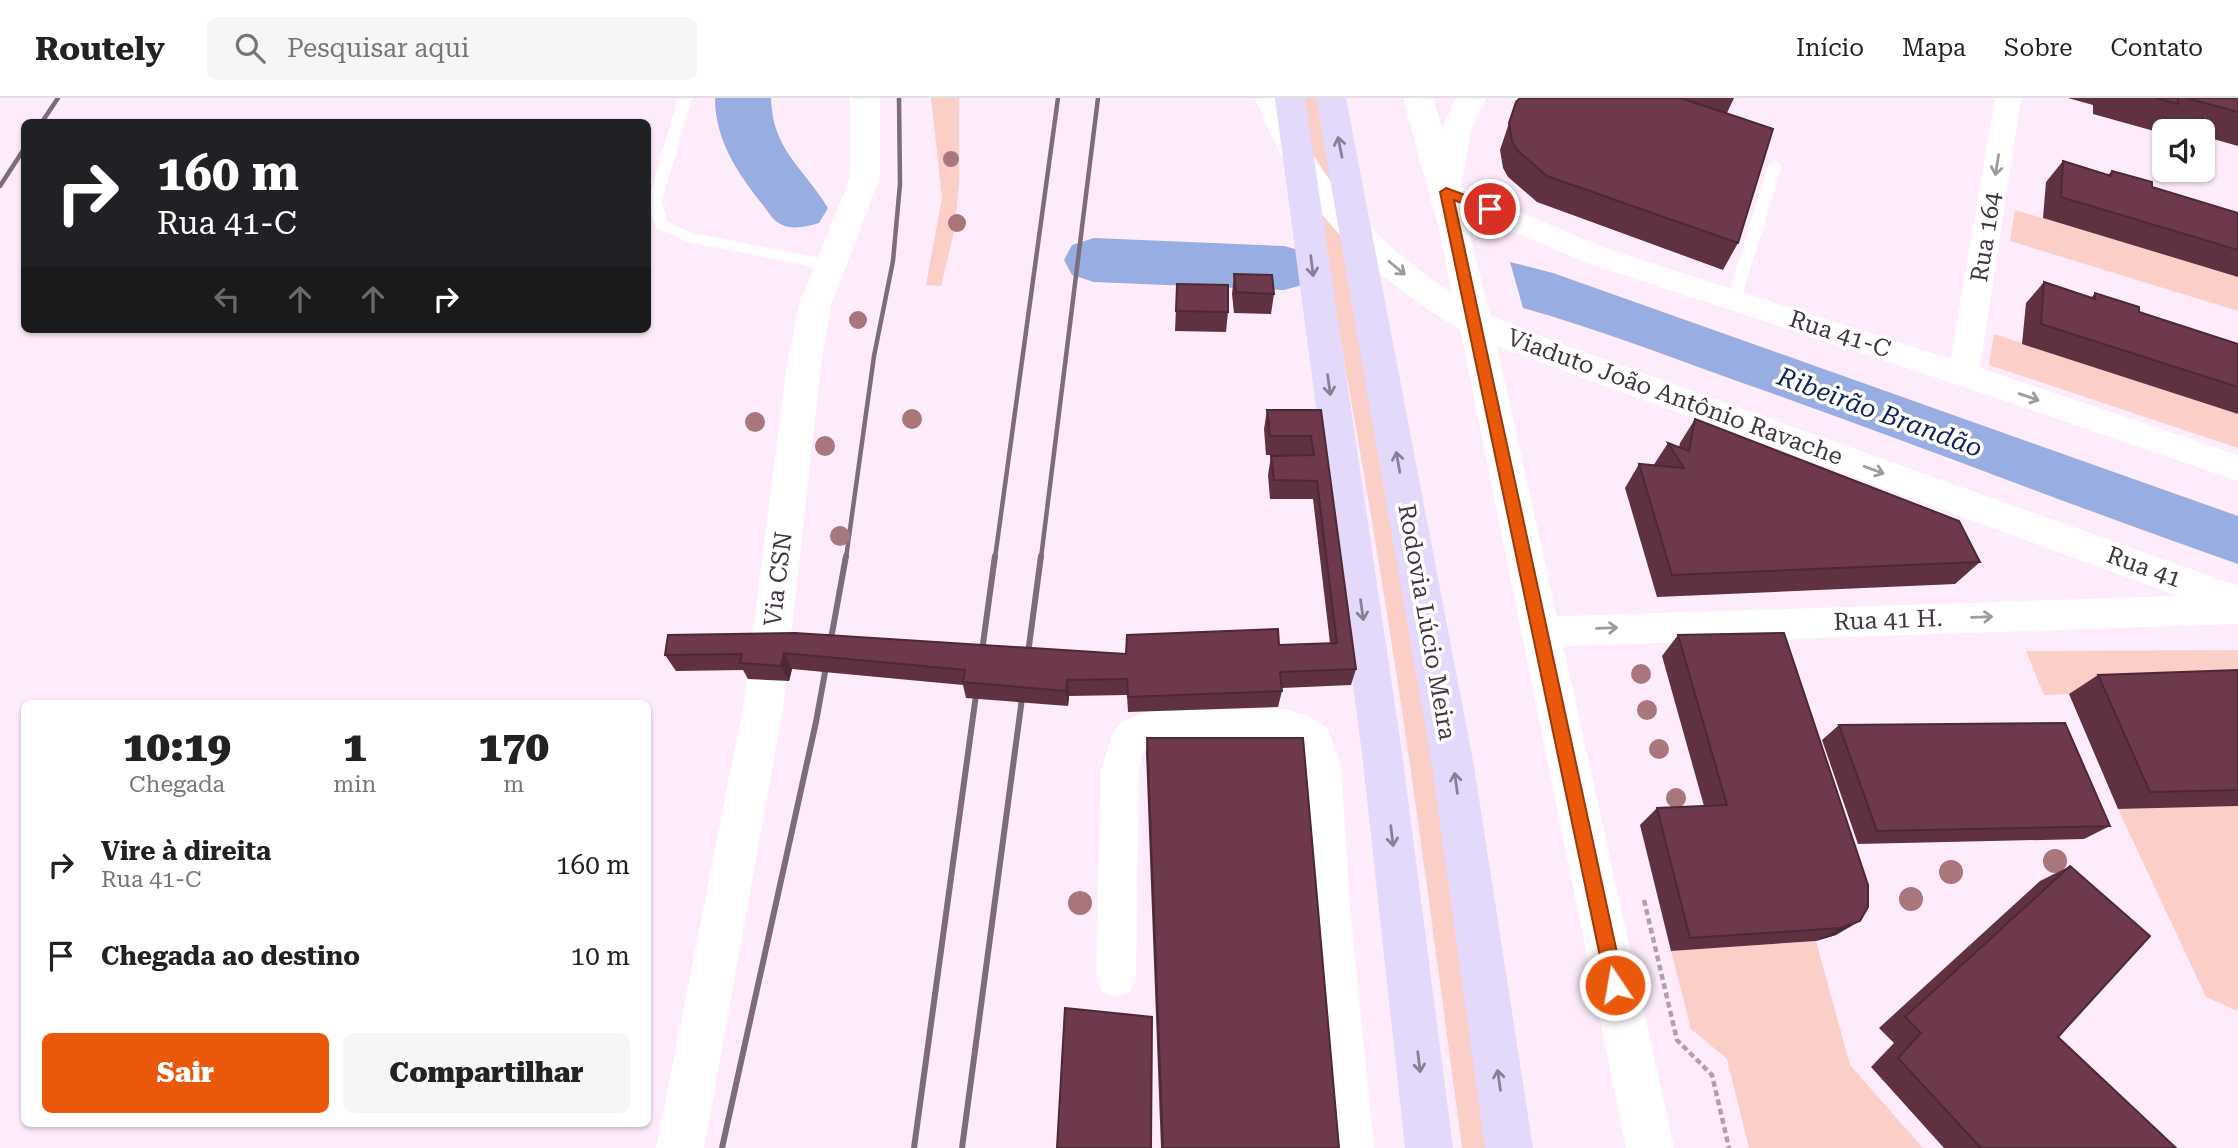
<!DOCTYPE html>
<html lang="pt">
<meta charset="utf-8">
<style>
:root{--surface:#fff;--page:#f6f6f6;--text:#222;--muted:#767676;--line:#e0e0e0;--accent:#ea580c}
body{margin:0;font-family:"Roboto Serif",serif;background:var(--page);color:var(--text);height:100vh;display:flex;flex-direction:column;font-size:26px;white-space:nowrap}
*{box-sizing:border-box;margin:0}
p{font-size:23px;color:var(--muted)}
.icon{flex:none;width:38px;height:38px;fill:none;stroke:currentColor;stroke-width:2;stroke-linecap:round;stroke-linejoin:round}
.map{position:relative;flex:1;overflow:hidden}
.panel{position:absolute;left:21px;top:602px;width:630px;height:427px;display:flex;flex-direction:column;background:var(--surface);border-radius:10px;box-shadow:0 2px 5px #0004}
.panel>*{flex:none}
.banner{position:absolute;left:21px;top:21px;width:630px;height:214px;border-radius:10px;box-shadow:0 2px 5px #0004;background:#202124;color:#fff;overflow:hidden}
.tools{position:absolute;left:2152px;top:21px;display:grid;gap:14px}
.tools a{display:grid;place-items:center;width:63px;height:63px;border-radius:10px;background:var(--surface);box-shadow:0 2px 5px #0004;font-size:35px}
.pin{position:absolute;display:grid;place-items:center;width:60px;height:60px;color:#fff;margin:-30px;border:4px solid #fff;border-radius:50%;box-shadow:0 2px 7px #0007}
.me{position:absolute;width:77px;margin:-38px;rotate:348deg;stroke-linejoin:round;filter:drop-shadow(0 0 5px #0008)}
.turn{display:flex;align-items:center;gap:24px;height:147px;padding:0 21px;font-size:32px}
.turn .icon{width:91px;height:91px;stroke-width:2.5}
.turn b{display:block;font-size:49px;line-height:60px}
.lanes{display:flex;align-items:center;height:66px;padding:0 21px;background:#0003;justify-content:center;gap:35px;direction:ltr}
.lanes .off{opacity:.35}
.eta{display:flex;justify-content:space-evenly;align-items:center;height:119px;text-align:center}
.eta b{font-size:42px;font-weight:800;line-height:49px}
.cta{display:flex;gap:14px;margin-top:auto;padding:14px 21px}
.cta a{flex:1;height:80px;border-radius:10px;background:var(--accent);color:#fff;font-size:28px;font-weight:800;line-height:80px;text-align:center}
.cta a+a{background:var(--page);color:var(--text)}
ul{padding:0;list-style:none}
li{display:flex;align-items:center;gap:21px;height:91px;padding:0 21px}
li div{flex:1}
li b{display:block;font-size:26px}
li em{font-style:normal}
header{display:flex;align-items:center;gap:42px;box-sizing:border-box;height:98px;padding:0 35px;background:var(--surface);border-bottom:2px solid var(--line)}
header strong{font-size:33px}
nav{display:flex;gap:38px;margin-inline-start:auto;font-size:24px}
.search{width:490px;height:63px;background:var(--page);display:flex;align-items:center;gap:18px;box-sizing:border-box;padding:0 24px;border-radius:10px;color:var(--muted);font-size:26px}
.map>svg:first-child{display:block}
.green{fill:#fbcec7}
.water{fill:#98ade1}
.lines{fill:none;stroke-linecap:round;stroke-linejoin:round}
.river{fill:#98ade1;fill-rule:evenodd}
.path{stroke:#b0a0af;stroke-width:4.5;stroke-dasharray:6 3.5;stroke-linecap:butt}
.lane{fill:#fff;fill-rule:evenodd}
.street{fill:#fff;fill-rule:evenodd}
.secondary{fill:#fff;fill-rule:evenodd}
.primary{fill:#e3d9fb;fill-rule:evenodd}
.rail-far1{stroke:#7b6d7a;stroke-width:4.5}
.rail{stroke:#7b6d7a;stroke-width:6}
.tree{fill:#a8767b}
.wall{fill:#5f3141}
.shaded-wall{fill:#4d2835}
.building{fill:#6e394c;stroke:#4d2835;stroke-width:2}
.oneway{stroke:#8a7f95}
.oneway2{stroke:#a09aa0}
.route{fill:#ea580c;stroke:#983908;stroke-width:2}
.labels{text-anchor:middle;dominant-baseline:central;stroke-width:7;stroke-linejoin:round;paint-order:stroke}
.street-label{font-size:24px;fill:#423641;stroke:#fff}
.water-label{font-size:26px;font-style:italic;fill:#11225e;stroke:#fff}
</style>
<header>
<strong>Routely</strong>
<div class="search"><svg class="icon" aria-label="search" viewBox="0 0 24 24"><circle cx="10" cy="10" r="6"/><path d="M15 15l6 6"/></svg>Pesquisar aqui</div>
<nav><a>Início</a><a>Mapa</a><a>Sobre</a><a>Contato</a></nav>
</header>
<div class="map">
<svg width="2238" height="1050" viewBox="0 0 2238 1050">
<rect width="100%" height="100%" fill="#feecfd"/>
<path class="green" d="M931,0h28v87l-5,47 -13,54 -15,-1 16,-87z
M1300,0h20l80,437 94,613h-32c-27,-203 -53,-406 -87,-608 -24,-147 -53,-294 -75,-442z
M2015,112l223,67v34l-228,-70z
M1994,236l244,80v34l-249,-83z
M2238,552v39l-194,6 -18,-44z
M2238,708v205l-32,-14 -88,-188z
M1816,843l34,124 73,83h-174l-22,-89 -36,-30 -20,-78z"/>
<path class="water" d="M1510,164l43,11 685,243v48c-169,-59 -335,-125 -504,-184 -70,-25 -139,-52 -211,-72z"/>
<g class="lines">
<path class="river" d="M715,0h56c1,52 33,70 57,110l-9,15c-14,4 -29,8 -42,-1 -5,-3 -10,-12 -14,-17 -25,-31 -48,-65 -48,-107z
M1094,140l190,8 22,6 9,16 -9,16 -22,6 -190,-8 -22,-7 -8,-15 8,-15z"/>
<path class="path" d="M1644,802l33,140 35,35 17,73"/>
<path class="lane" d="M678,0h14l-30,103 5,20 24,12 139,27 7,5 -2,4 -5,1 -142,-28 -32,-14 -8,-27z
M1775,63l7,5 -41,133 -7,5 -5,-1 -2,-4 41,-133z"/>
<path class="street" d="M1995,0h26l-41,270 258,87v26l-285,-98 -366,-120 -151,-64 -4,-7 4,-7 10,-3 10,3 151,64 344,110z
M2238,496v30l-699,23 -12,-4 -6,-11 6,-11 12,-4z
M1285,611l24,7 19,13 13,36 9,144 24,239h-44l-20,-239 -7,-144 -4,-14 -11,-8 -139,2 -6,7 -4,18 -3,207 -6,14 -14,6 -14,-6 -6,-14 5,-207 12,-38 10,-11 25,-10z"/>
<path class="secondary" d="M850,0h30v80l-49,127 -10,59 -38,345 -79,439h-48l87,-439 44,-345 12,-59 51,-127z
M1255,0h30c32,83 93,147 167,195l-11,-55 -38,-140h30l9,31 14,-31h30l-15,32 -9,53 -3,6 31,126 63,26 685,245v32l-741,-272 177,802h-48l-166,-819c-93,-53 -168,-131 -205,-231z"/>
<path class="primary" d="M1275,0h30l97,655 51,395h-48l-43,-395z
M1316,0h30l128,668 59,382h-48l-53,-382z"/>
<path class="rail-far1" d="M42,24l16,-24
M0,88l24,-37
M846,460l28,-202 19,-95 7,-77 -1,-86
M995,460l63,-460
M1041,460l57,-460"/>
<path class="rail" d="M722,1050l94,-426 30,-166
M914,1050l81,-592
M962,1050l79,-592"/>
</g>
<g class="tree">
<circle cx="951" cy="61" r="8"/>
<circle cx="957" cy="125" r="9"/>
<circle cx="858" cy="222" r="9"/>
<circle cx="912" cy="321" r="10"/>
<circle cx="755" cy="324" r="10"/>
<circle cx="825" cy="348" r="10"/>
<circle cx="840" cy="438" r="10"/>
<circle cx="1641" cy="576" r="10"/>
<circle cx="1647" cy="612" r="10"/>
<circle cx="1659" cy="651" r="10"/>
<circle cx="1676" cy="700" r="10"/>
<circle cx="2055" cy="763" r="12"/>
<circle cx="1951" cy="774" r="12"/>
<circle cx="1911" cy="801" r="12"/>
<circle cx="1080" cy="805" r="12"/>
</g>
<path class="wall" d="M1520,0h214l-7,15 11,130 -15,27 -186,-68 -29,-25 -5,-9 -3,-18 9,-27z
M2068,0h170v48l-35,-10v-5h-19l-24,-6 -6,6 -61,-17v-9z
M2063,63l45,14 4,-4 40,16 86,26v64l-195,-59 3,-36z
M1234,176l40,20 -3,20 -37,-1 -2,-19z
M2044,184l47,16 4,-5 44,19 99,32v70l-216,-70 4,-41z
M1177,186l51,28 -2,20 -51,-1z
M1267,312h54l35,259 -5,16 -69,3v3l-4,16 -150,5 -1,-17 -58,1 -1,10 -102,-8 -3,-13 -171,-16 -3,12 -41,-2 -5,-9 -67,1 -11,-16 3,-20 458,19 204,-11 -17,-144h-43l-2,-24 3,-19 36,-1h-41l-2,-26z
M1695,321l285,143 -25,22 -298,13 -32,-109 14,-24 14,2 15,-23 11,4 1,-4z
M1678,537l190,250 -32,50 -20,6 -145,10 -31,-126 17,-17 47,-2 -42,-150z
M2238,572v136l-120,3 -49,-115 29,-19z
M1839,627l271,101 -26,13 -226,5 -36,-104z
M1147,640l192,410h-178l-15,-395z
M2070,768l-12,171 118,111h-232l-73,-81 23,-24 -15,-15 161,-147z"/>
<path class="shaded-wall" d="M784,555l8,16 -3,12 -8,-15z
M1067,582l2,16 -1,10 -2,-15z
M1860,823l-24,14 -20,6 24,-13z"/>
<path class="building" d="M1520,0h161l92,31 -35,114 -191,-67 -30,-26 -5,-9 -3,-18 7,-21z
M2156,0h22v6z
M2186,0h52v14z
M2063,63l48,15 1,-5 40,11v5l86,26v37l-177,-53z
M1234,176l38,1 2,19 -38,-2z
M2044,184l51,17v-6l44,14v5l99,32v43l-197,-63z
M1177,186l51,1v27l-52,-1z
M1267,312h54l35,259 -76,3 2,19 -154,6 -1,-18 -60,1 -1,11 -103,-9 2,-12 -181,-17 -3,13 -41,-3 2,-9 -77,1 3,-20 127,-2 331,21 1,-19 151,-6 1,16 58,-2 -20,-162 -43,-1 -3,-24 43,-1 -3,-19h-41z
M1695,321l264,102 21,41 -308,13 -33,-111 45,4 -16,-25 21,8z
M1784,535l84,252v22l-8,14 -20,7 -150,10 -33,-130 70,-3 -49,-170z
M2238,572v120l-88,2 -52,-117z
M2065,625l45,103 -233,5 -38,-106z
M1147,640h156l36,410h-176z
M2070,768l80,70 -92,101 118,111h-195l-83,-90 23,-25 -16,-16z
M1065,910l87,9 -1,131h-94z"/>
<defs><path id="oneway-shaft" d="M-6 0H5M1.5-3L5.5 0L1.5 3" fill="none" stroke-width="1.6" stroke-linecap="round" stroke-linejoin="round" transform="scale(1.75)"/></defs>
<g class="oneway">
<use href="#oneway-shaft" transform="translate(1340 49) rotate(-101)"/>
<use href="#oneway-shaft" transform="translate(1312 168) rotate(83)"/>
<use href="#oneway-shaft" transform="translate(1329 287) rotate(82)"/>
<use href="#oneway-shaft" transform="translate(1398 364) rotate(-100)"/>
<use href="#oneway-shaft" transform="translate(1362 512) rotate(82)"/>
<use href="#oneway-shaft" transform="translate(1456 685) rotate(-98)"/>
<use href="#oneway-shaft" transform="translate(1392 738) rotate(83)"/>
<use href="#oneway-shaft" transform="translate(1419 964) rotate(83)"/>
<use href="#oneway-shaft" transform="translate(1499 982) rotate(-98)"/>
</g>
<g class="oneway2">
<use href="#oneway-shaft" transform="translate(1997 67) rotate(99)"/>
<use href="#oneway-shaft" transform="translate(1397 170) rotate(40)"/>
<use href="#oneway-shaft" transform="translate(2029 299) rotate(19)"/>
<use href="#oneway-shaft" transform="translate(1874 372) rotate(20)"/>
<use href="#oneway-shaft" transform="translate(1982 519) rotate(-2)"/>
<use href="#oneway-shaft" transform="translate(1607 530) rotate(-2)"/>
</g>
<path class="route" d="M1446,90l49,18 2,3 -7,5 -36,-14 170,785 -3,6 -6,3 -7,-3 -2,-6 -166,-793z"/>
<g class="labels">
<g class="street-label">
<text transform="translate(1986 139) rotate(-81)">Rua 164</text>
<text transform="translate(1840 236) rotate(18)">Rua 41-C</text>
<text transform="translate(1675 299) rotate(20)">Viaduto João Antônio Ravache</text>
<text transform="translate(2144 469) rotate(20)">Rua 41</text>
<text transform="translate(778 481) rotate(-83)">Via CSN</text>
<text transform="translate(1888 522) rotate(-2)">Rua 41 H.</text>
<text transform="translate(1427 524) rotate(80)">Rodovia Lúcio Meira</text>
</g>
<g class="water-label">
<text transform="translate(1880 314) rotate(20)">Ribeirão Brandão</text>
</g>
</g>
</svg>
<div class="tools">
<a><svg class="icon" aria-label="sound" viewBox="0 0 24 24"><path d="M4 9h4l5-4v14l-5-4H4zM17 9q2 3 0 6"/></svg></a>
</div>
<div class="pin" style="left:1490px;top:111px;background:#d93025"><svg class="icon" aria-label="arrive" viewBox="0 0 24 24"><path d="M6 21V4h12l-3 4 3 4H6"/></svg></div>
<svg class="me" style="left:1615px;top:887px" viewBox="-20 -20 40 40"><circle r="17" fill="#ea580c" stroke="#fff" stroke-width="3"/><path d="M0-11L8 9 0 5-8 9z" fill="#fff"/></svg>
<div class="banner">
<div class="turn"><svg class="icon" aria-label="right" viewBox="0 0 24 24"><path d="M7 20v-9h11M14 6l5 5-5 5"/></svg><div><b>160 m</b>Rua 41-C</div></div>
<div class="lanes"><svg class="icon off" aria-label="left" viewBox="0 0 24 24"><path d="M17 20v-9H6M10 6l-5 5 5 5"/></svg><svg class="icon off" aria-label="ahead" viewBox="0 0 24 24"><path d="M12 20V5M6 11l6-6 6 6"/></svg><svg class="icon off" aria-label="ahead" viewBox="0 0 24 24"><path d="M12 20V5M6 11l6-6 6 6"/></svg><svg class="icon" aria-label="right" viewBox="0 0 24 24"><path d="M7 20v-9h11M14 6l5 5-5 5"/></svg></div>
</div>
<section class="panel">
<div class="eta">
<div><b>10:19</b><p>Chegada</p></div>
<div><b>1</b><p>min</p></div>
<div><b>170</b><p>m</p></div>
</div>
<ul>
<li><svg class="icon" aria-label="right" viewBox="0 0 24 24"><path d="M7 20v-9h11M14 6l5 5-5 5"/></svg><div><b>Vire à direita</b><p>Rua 41-C</p></div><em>160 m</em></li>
<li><svg class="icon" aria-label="arrive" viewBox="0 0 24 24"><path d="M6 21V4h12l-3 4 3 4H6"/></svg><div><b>Chegada ao destino</b></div><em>10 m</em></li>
</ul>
<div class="cta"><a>Sair</a><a>Compartilhar</a></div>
</section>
</div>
